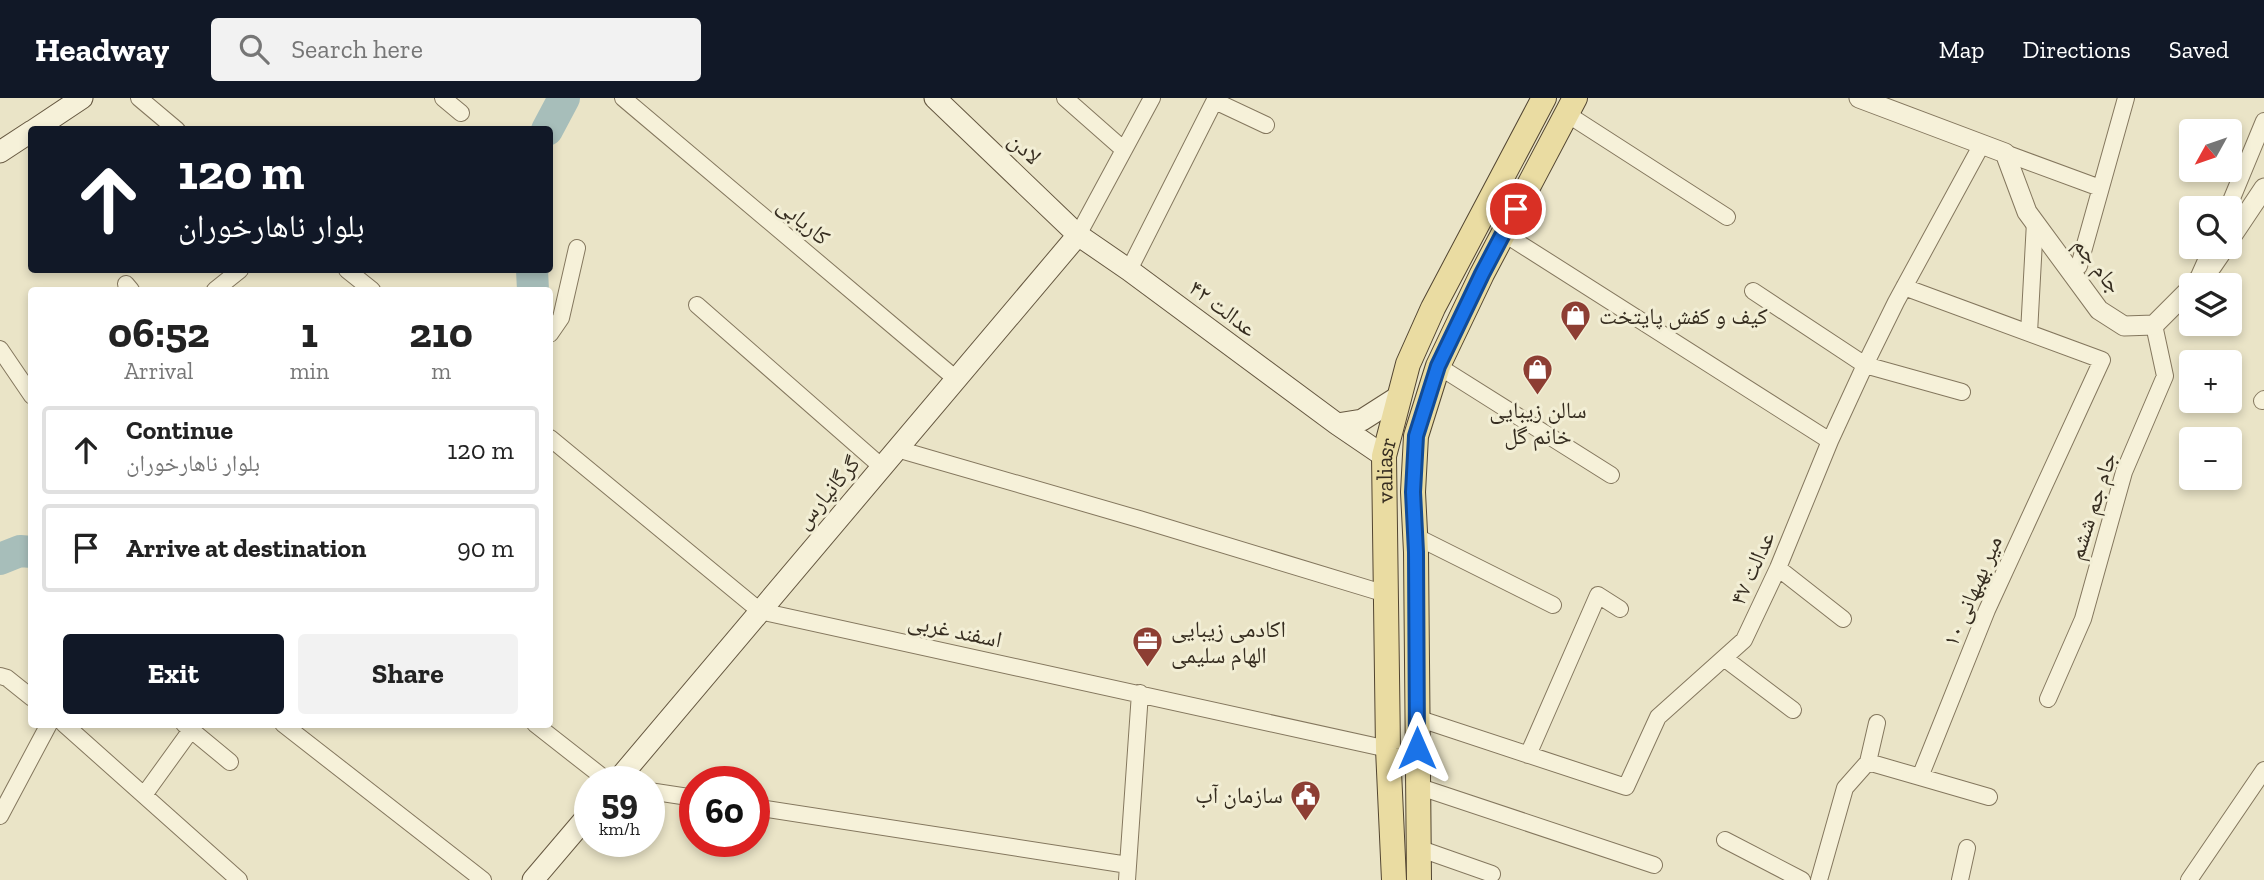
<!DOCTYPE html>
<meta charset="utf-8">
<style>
:root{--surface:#fff;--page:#f2f2f2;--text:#222;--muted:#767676;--line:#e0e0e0;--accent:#111827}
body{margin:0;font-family:"Zilla Slab","Noto Naskh Arabic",serif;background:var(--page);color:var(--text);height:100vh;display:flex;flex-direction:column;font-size:26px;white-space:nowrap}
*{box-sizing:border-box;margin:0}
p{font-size:23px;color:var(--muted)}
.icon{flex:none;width:38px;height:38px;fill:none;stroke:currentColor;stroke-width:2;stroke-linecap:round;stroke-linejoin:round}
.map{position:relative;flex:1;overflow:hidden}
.panel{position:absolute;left:28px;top:189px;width:525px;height:441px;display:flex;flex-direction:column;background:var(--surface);border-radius:7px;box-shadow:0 4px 10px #0003}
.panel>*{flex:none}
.guide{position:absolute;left:28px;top:28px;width:525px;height:147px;border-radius:7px;box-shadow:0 4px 10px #0003;background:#111827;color:#fff;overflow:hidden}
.needle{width:46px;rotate:230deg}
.fabs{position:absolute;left:2179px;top:21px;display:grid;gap:14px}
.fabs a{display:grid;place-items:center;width:63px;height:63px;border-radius:7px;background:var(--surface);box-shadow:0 4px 10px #0003;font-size:35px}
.speed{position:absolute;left:574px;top:668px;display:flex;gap:14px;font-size:35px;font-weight:700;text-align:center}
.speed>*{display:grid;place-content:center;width:91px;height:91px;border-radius:50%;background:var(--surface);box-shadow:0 4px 10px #0003;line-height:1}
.speed small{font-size:18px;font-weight:400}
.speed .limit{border:10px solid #d22;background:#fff;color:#111}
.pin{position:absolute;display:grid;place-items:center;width:60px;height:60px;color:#fff;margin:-30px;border:4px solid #fff;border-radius:50%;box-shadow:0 2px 7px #0007}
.me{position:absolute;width:77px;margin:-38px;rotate:0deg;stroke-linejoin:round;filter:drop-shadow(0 0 5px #0008)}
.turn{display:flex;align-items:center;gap:24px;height:147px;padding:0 35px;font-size:32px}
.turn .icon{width:91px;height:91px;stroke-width:2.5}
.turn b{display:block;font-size:49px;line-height:60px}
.eta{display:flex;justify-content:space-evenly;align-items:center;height:119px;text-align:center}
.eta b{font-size:42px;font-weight:700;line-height:49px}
.primary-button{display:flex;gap:14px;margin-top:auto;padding:14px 35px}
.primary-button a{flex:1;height:80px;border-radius:7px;background:var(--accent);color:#fff;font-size:28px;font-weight:700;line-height:80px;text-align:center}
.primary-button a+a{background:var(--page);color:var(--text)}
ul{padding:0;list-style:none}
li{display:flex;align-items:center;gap:21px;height:88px;margin:0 14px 10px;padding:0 21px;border:4px solid var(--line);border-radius:7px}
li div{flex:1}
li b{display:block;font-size:26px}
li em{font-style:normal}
header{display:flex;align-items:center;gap:42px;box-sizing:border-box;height:98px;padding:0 35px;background:var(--accent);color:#fff}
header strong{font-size:33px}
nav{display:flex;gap:38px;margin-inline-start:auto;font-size:24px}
.search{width:490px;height:63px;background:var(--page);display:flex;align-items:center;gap:18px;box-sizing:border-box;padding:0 24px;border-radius:7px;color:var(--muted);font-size:26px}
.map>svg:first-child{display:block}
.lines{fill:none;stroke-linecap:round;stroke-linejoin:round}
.river{stroke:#a7beba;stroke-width:32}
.minor-casing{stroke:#84775e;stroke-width:18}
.tertiary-casing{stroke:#84775e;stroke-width:21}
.secondary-casing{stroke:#665841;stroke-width:23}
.primary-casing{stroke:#524531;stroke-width:26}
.minor{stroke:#f6f1d9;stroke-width:16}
.tertiary{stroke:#f6f1d9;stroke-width:19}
.secondary{stroke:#f6f1d9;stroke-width:21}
.primary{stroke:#eadca2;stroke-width:24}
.route-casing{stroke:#114b97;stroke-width:18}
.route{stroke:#1a73e8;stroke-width:12}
.labels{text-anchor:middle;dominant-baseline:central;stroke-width:6;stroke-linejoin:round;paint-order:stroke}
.street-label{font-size:23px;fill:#362d20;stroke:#f2eed5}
.poi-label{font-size:23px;fill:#362d20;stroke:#f2eed5;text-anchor:start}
</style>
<header>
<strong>Headway</strong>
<div class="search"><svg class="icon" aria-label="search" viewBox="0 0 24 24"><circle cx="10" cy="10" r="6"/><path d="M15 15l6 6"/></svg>Search here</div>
<nav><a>Map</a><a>Directions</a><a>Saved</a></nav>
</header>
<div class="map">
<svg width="2264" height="782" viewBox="0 0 2264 782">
<rect width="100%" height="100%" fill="#eae4c7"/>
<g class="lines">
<path class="river" d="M547,32l17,-32
M532,172l1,20
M0,461l20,-8 12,1"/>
<defs>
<path id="minor" d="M139,0l38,32
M443,0l18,15
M623,0l333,281
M1065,0l59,52
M1215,3l51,24
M1567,16l160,103
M2005,55l95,35
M2228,110l36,-87
M1503,135l327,208
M1078,137l74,-137
M2079,168l47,-168
M347,172l25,20
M1129,172l87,-172
M2200,176l12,-27
M126,186l5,6
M1904,189l198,73 -115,250 -67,167 69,20
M215,192l25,-20
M1753,193l112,74 97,27
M697,207l185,162
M2029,235l6,-111
M550,236l11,-16 16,-70
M0,251l32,47
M1438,268l173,109
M2262,303l2,-2
M550,340l210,173 628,138
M897,351l242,70 247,75
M1415,438l138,69
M1778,470l65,51
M1724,560l69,52
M0,578l7,2 25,20
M2048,601l35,-80 41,-147 41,-96 -11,-51
M1417,620l209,69 32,-70 86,-77 34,-72 52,-127 35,-76 31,-63 86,-158
M64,626l175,156
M184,626l46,38
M283,626l200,156
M535,626l74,58
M1528,657l70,-160 22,14
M1868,664l52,15
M1868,664l9,-39
M1417,688l237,79
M649,693l46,7
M144,697l47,-65
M754,709l374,58
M0,718l49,-92
M1725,742l77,40
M1418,750l74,26
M1127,782l13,-187
M1819,782l26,-92 23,-26
M1960,782l7,-32
M2189,782l75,-110"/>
<path id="tertiary" d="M1859,0l146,55 22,59 72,98 25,16 30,-1 37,-37
M2230,141l34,-51
M2193,187l19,-19 13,-19"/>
<path id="secondary" d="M935,0l143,137 51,35 208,154
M34,32l48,-32
M0,54l32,-21
M1384,358l-47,-32 25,-4 36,-23
M616,684l462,-547
M533,782l57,-67"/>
<g id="primary">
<path id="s1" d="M1394,782l-6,-131 -4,-293 24,-92 25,-56 111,-210"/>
<path d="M1419,782l-3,-328 -3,-60 3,-56 22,-70 44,-92 93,-176"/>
</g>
</defs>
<use href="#minor" class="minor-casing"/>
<use href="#tertiary" class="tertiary-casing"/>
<use href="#secondary" class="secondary-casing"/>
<use href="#primary" class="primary-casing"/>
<use href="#minor" class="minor"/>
<use href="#tertiary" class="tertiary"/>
<use href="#secondary" class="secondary"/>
<use href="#primary" class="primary"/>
</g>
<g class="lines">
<defs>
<path id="route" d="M1417,650l-1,-196 -3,-60 3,-56 22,-70 44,-92 34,-65"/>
</defs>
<use href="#route" class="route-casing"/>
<use href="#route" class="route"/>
</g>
<defs>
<symbol id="shop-pin" viewBox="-11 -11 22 30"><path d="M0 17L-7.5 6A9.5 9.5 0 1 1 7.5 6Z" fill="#8d3e33" stroke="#f2eed5"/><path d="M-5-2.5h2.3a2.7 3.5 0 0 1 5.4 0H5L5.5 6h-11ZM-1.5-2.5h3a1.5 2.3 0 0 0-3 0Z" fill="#fff"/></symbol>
<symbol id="office-pin" viewBox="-11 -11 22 30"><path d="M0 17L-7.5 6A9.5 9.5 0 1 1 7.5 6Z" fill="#8d3e33" stroke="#f2eed5"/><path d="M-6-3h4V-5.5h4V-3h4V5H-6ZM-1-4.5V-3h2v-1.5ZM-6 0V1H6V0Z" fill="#fff"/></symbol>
<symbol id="civic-pin" viewBox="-11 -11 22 30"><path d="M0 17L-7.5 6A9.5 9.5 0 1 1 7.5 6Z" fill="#8d3e33" stroke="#f2eed5"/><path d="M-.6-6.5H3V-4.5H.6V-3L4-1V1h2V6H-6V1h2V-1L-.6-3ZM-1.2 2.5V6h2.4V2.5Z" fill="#fff"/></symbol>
</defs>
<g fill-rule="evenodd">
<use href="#shop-pin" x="1558" y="200" width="35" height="47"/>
<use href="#shop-pin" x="1520" y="254" width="35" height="47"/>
<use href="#office-pin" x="1130" y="526" width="35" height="47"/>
<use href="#civic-pin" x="1288" y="680" width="35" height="47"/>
</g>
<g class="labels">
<g class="street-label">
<text transform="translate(1025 50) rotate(44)">لادن</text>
<text transform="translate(804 123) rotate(40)">کاریابی</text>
<text transform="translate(2098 167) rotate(52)">جام جم</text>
<text transform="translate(1223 210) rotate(37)">عدالت ۴۲</text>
<text stroke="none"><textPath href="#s1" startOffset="410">valiasr</textPath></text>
<text transform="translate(827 394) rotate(-50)">گرگانپارس</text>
<text transform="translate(2092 408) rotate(-72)">جام جم ششم</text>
<text transform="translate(1752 470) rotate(-66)">عدالت ۴۷</text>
<text transform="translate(1972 493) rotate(-67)">۱۰ میر بهبهانی</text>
<text transform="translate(955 532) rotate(12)">اسفند غربی</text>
</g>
<g class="poi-label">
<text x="1599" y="218">کیف و کفش پایتخت</text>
<text x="1538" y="312" text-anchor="middle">سالن زیبایی<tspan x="1538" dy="26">خانم گل</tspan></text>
<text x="1171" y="531">اکادمی زیبایی<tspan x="1171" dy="26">الهام سلیمی</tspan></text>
<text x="1283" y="697" text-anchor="end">سازمان آب</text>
</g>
</g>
</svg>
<div class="fabs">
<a><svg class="needle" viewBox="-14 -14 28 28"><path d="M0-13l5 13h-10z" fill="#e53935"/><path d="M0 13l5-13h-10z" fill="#767676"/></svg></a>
<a><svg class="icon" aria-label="search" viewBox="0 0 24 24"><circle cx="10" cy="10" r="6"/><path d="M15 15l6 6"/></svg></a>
<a><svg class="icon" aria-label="layers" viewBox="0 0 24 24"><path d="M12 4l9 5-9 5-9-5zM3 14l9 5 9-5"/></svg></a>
<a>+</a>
<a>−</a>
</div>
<div class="speed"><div>59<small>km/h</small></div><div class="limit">60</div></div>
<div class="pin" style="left:1516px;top:111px;background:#d93025"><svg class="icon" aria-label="arrive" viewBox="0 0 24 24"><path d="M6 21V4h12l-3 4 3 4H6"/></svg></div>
<svg class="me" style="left:1417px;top:650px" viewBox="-20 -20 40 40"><path d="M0-17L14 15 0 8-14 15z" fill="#1a73e8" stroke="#fff" stroke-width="4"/></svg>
<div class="guide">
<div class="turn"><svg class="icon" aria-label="ahead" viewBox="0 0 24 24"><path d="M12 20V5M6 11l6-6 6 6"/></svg><div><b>120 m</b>بلوار ناهارخوران</div></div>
</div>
<section class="panel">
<div class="eta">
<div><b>06:52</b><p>Arrival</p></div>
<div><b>1</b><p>min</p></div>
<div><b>210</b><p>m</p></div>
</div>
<ul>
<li><svg class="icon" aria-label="ahead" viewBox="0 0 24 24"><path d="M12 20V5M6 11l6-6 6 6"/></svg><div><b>Continue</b><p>بلوار ناهارخوران</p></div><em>120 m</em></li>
<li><svg class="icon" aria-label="arrive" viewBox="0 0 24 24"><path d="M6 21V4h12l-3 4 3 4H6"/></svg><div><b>Arrive at destination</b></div><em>90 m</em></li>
</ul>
<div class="primary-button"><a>Exit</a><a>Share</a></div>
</section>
</div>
